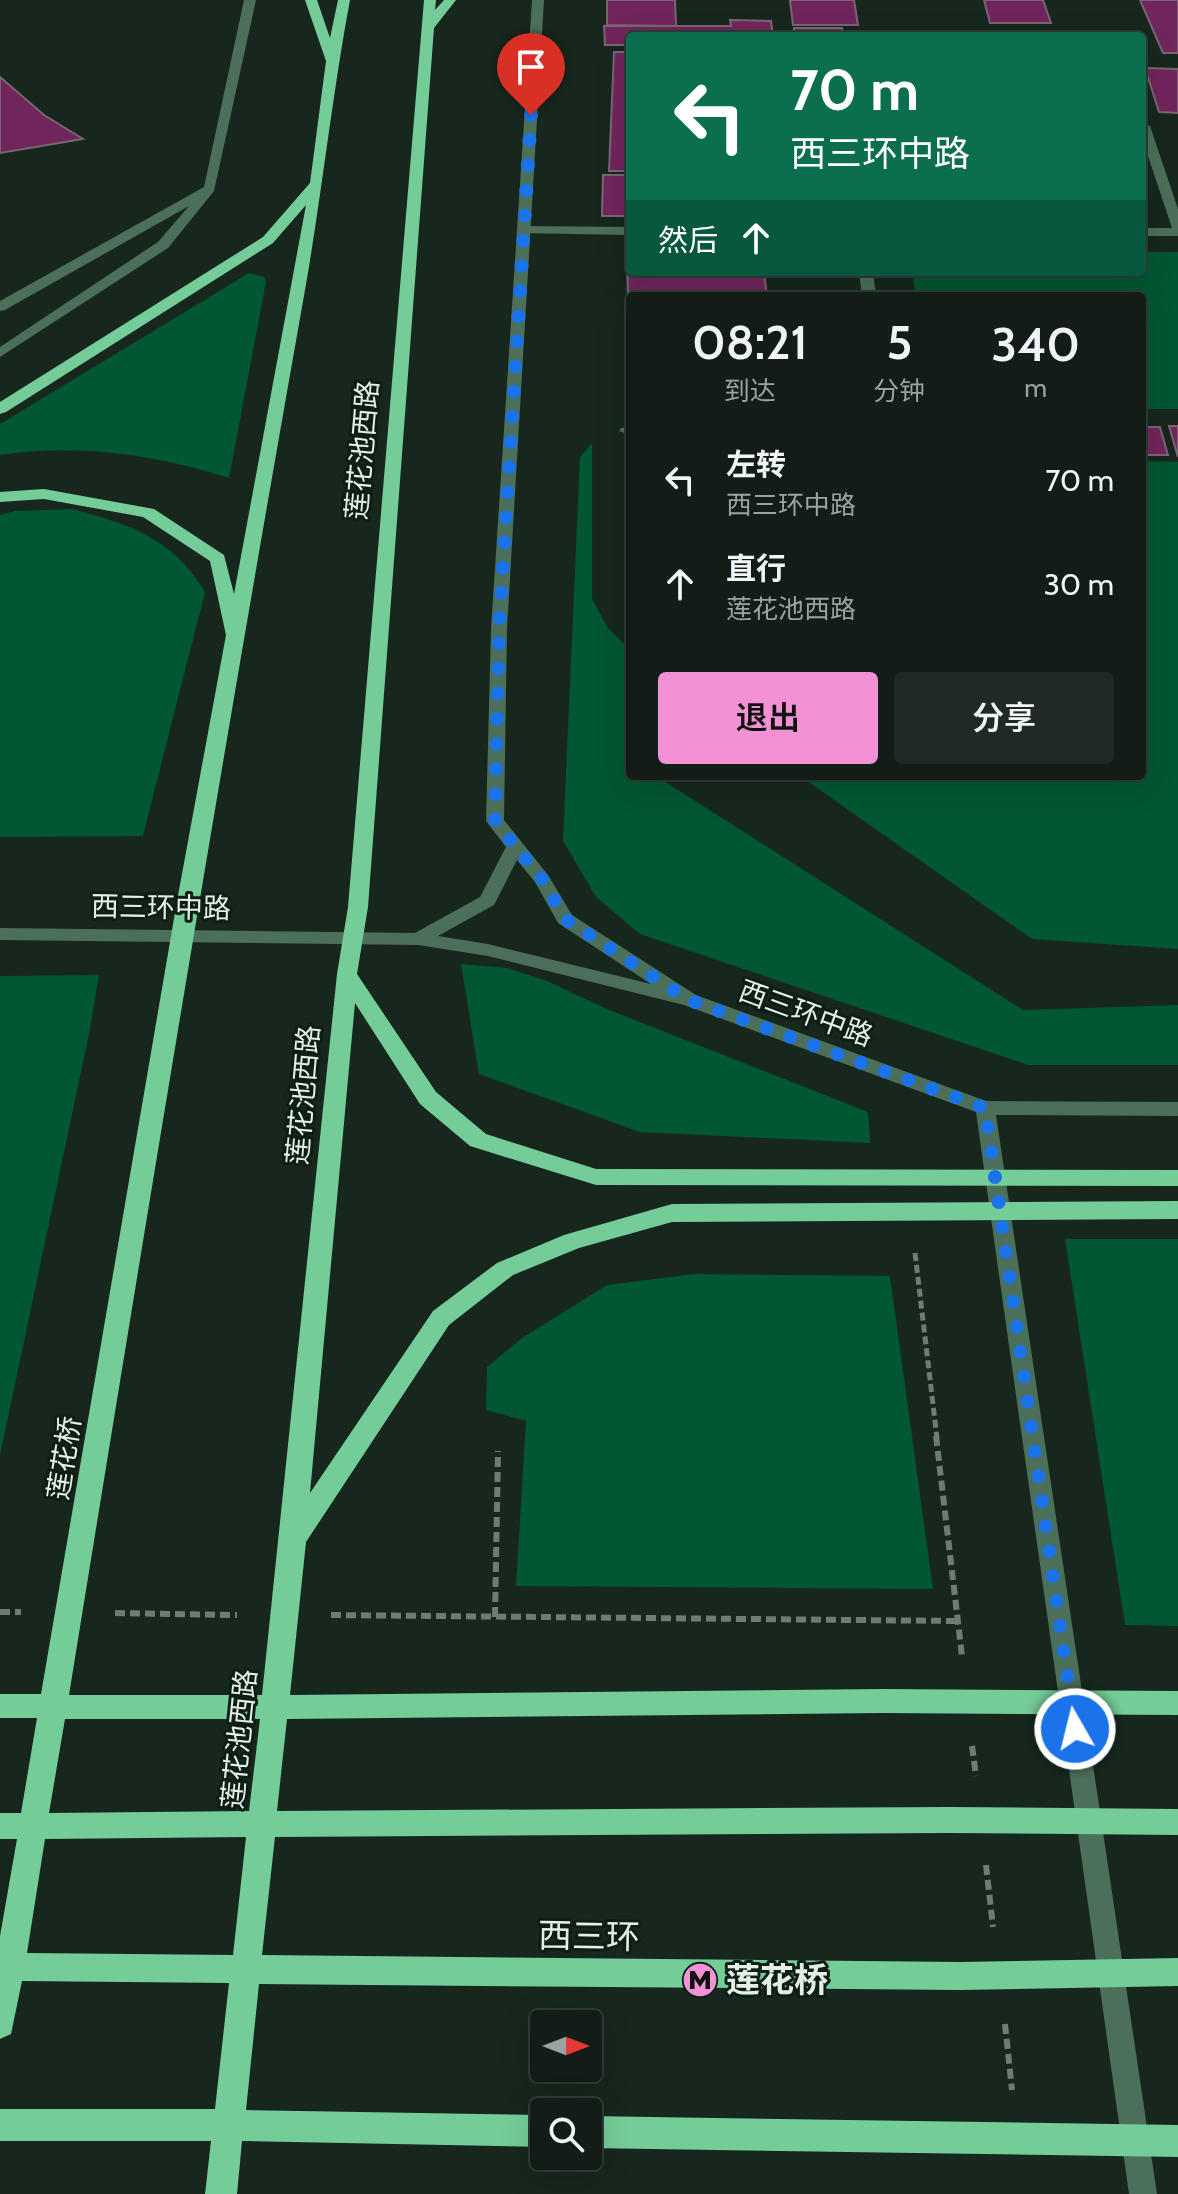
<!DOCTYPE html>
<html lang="zh">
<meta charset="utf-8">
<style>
:root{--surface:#111d16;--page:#1e2a23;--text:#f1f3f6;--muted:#9ca2a1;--line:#303b35;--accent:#f391d5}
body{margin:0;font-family:Cabin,"Noto Sans SC",sans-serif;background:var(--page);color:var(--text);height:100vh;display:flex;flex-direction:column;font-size:30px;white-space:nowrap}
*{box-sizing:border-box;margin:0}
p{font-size:26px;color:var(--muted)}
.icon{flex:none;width:44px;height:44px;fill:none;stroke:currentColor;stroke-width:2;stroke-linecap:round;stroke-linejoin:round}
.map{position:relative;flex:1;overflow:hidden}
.details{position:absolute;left:626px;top:292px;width:520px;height:488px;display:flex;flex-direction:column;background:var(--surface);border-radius:8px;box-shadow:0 8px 32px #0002,0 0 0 2px var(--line)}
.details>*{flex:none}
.top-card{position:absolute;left:626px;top:32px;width:520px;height:244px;border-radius:8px;box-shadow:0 8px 32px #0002,0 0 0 2px var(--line);background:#0b6e4f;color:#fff;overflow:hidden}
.needle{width:52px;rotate:90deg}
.fabs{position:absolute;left:530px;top:2010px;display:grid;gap:16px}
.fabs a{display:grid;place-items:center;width:72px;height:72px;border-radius:8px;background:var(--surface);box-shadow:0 8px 32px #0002,0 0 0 2px var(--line);font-size:40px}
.pin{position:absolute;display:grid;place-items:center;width:68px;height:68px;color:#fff;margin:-82px -34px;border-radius:50% 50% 50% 0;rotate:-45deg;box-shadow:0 0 8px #0007}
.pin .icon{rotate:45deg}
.me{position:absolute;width:88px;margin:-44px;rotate:352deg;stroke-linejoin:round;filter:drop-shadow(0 0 6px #0008)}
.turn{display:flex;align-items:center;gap:28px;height:168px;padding:0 32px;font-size:36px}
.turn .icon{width:104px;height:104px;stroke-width:2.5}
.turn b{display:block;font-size:56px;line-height:68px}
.then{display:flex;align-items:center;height:76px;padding:0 32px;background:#0003;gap:16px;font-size:30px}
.eta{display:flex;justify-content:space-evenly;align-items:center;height:136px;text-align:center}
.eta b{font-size:48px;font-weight:600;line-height:56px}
.primary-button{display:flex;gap:16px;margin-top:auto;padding:16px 32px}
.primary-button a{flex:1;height:92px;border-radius:8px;background:var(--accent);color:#111;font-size:32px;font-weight:600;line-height:92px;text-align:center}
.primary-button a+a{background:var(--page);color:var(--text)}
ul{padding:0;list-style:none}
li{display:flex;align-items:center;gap:24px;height:104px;padding:0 32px}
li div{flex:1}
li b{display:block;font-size:30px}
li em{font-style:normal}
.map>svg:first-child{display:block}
.green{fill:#015731}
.building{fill:#70265c;stroke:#796672;stroke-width:2}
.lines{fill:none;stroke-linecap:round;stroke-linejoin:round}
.path-far1{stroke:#6f7c74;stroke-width:5;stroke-dasharray:8 4;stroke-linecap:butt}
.path{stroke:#6f7c74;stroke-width:6;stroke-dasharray:10 5;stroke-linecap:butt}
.service{fill:#4b6f58;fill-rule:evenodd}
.tertiary{fill:#4b6f58;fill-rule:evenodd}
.trunk{fill:#74cc98;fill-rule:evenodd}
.route{stroke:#1a73e8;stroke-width:14;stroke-dasharray:0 25.2}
.labels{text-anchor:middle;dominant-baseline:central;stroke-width:6;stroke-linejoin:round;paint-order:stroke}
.street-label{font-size:28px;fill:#e4eee7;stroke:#0d1e14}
.near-street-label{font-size:34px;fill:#e4eee7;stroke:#0d1e14}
.near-poi-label{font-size:34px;font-weight:bold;fill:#e4eee7;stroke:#0d1e14;text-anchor:start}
</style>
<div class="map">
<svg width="1178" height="2194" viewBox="0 0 1178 2194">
<rect width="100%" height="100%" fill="#17271d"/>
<path class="green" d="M1142,252h36v157h-36v-113h-226l-4,-24h230z
M249,273l15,4 2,5 -37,196c-72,-23 -153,-35 -229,-23v-31z
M592,443v156l16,29 22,22v126h26l367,234 155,-5v60h-150l-388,-131 -44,-37 -33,-56 17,-384z
M1142,461l36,1v487l-146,-10 -232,-163h342z
M72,509c57,15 101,29 133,83l-62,244 -143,1v-322l15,-4z
M461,964l46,4 40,13 60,28 261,103 2,31 -230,-11 -161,-58z
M99,975l-10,59 -89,421v-479z
M1065,1239h113v387l-53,-1z
M694,1274l196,2 43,313 -417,-3 10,-165 -40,-11 1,-43 35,-29 85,-53z"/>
<path class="building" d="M607,0h68l1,26 -69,-1z
M790,0h64l4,25h-65z
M984,0h59l8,23h-61z
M1140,0h38v53h-15z
M730,20l41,1 2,15h-143v9h-25l-1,-19h127z
M794,28h48l1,4 184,1 1,3h-234z
M614,52h16v119h-21z
M1145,68l33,1v44l-19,-1z
M0,77l44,38 39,24 -83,14z
M603,175h27v41h-28z
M627,247h3v25h134l3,24h-137v125z
M1169,426h9v31z
M1142,427h18l8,28h-26z"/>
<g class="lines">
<path class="path-far1" d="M915,1253l22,185"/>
<path class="path" d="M936,1436l26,220
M0,1612h21
M115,1613l122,2
M331,1615l627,6
M495,1617l3,-166
M972,1746l4,30
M986,1865l7,62
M1005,2024l7,66"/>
<path class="service" d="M1142,123l8,3 28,83v27h-36v-8h30l-30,-90z
M523,226l107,1v8l-112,-2 -1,-3z
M859,272h14l3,24h-14z
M630,427v8l-11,-4 2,-3z"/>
<path class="tertiary" d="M244,0h12l-42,191 -46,57 -168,109v-10l158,-105 31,-36 -184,104 -5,1v-10l204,-114z
M532,0h12l-37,629 -3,191 44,55 24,40 124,80 290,106 192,1v14l-182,-1 161,1079h-28l-153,-1082 -292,-107 -196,-49 -70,-11 -418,-5v-12l415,5 65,-36 26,-50 -20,-26 5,-192zM517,860l18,22 23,41 93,61 -163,-40 -50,-8 56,-31z"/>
<path class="trunk" d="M305,0h12l13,38 8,-38h12c-18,96 -28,193 -45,290 -83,467 -160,936 -236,1405h193l75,-721 11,-67 76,-907h12l-1,10 9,-10h12l-22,28 -66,879 -11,67 79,118 50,42 110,35 582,1v16l-582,-1 -126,-39 -50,-42 -65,-101 -45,490 123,-182 64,-48 67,-28 108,-31 506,-3v18l-506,3 -93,26 -66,27 -64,50 -143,217 -16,153 593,-6 295,2v24l-295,-2 -596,6 -10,92 672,-4 229,2v26l-229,-2 -674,4 -13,118 698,7 218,-4v28l-218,4 -701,-6 -13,126 298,5v32l-302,-6 -5,53h-32l6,-53h-211v-32h215l14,-126 -207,-2 -11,53 -11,5v-103l17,-97h-17v-26h21l16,-95h-37v-24h41l136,-793 49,-266 -16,-74 -67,-44 -99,-18 -44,3v-10l44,-3 110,20 70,46 10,39 72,-389 -33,38 -267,169 -6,2v-12l263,-165 47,-54 16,-122zM65,1719h195l-11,92 -200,2zM246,1837l-13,118 -206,-2 18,-114z
M588,2116l590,9v32l-590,-9z"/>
</g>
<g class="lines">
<path class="route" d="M531,115l-32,514 -4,192 47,58 23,40 124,81 296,108 90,621"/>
</g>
<defs>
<symbol id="metro-disc" viewBox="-11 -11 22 22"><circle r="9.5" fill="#f391d5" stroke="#0d1e14"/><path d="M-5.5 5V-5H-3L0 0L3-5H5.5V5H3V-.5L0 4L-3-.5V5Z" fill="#111"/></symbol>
</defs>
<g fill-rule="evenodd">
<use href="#metro-disc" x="680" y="1960" width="40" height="40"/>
</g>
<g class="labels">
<g class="street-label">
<text transform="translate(362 450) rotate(-85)">莲花池西路</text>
<text transform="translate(161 907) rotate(1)">西三环中路</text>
<text transform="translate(806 1013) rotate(20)">西三环中路</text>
<text transform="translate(303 1095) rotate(-85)">莲花池西路</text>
<text transform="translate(64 1458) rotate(-81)">莲花桥</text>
<text transform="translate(239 1739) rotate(-84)">莲花池西路</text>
</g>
<g class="near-street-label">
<text transform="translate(589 1936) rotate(1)">西三环</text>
</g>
<g class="near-poi-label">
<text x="726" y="1980">莲花桥</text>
</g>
</g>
</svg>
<div class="fabs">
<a><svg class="needle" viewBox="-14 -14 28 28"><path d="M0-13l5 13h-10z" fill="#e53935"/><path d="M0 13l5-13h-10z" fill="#9ca2a1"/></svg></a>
<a><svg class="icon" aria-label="search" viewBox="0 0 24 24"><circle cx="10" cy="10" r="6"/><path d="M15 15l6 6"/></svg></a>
</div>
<div class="pin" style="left:531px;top:115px;background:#d93025"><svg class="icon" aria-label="arrive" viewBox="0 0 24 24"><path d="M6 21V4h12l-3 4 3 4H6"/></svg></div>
<svg class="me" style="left:1075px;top:1729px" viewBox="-20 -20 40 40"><circle r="17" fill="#1a73e8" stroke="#fff" stroke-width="3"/><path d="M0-11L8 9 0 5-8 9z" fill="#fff"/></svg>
<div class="top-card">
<div class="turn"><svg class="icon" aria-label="left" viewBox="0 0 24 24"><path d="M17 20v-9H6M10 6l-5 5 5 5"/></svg><div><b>70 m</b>西三环中路</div></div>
<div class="then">然后<svg class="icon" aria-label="ahead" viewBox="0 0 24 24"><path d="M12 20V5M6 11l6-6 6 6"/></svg></div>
</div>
<section class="details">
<div class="eta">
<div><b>08:21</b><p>到达</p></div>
<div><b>5</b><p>分钟</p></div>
<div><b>340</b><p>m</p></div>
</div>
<ul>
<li><svg class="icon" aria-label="left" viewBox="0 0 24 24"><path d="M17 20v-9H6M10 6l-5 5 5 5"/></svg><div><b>左转</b><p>西三环中路</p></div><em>70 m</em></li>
<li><svg class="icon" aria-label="ahead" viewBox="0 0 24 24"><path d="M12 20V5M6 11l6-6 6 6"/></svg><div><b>直行</b><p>莲花池西路</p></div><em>30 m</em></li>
</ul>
<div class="primary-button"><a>退出</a><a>分享</a></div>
</section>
</div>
